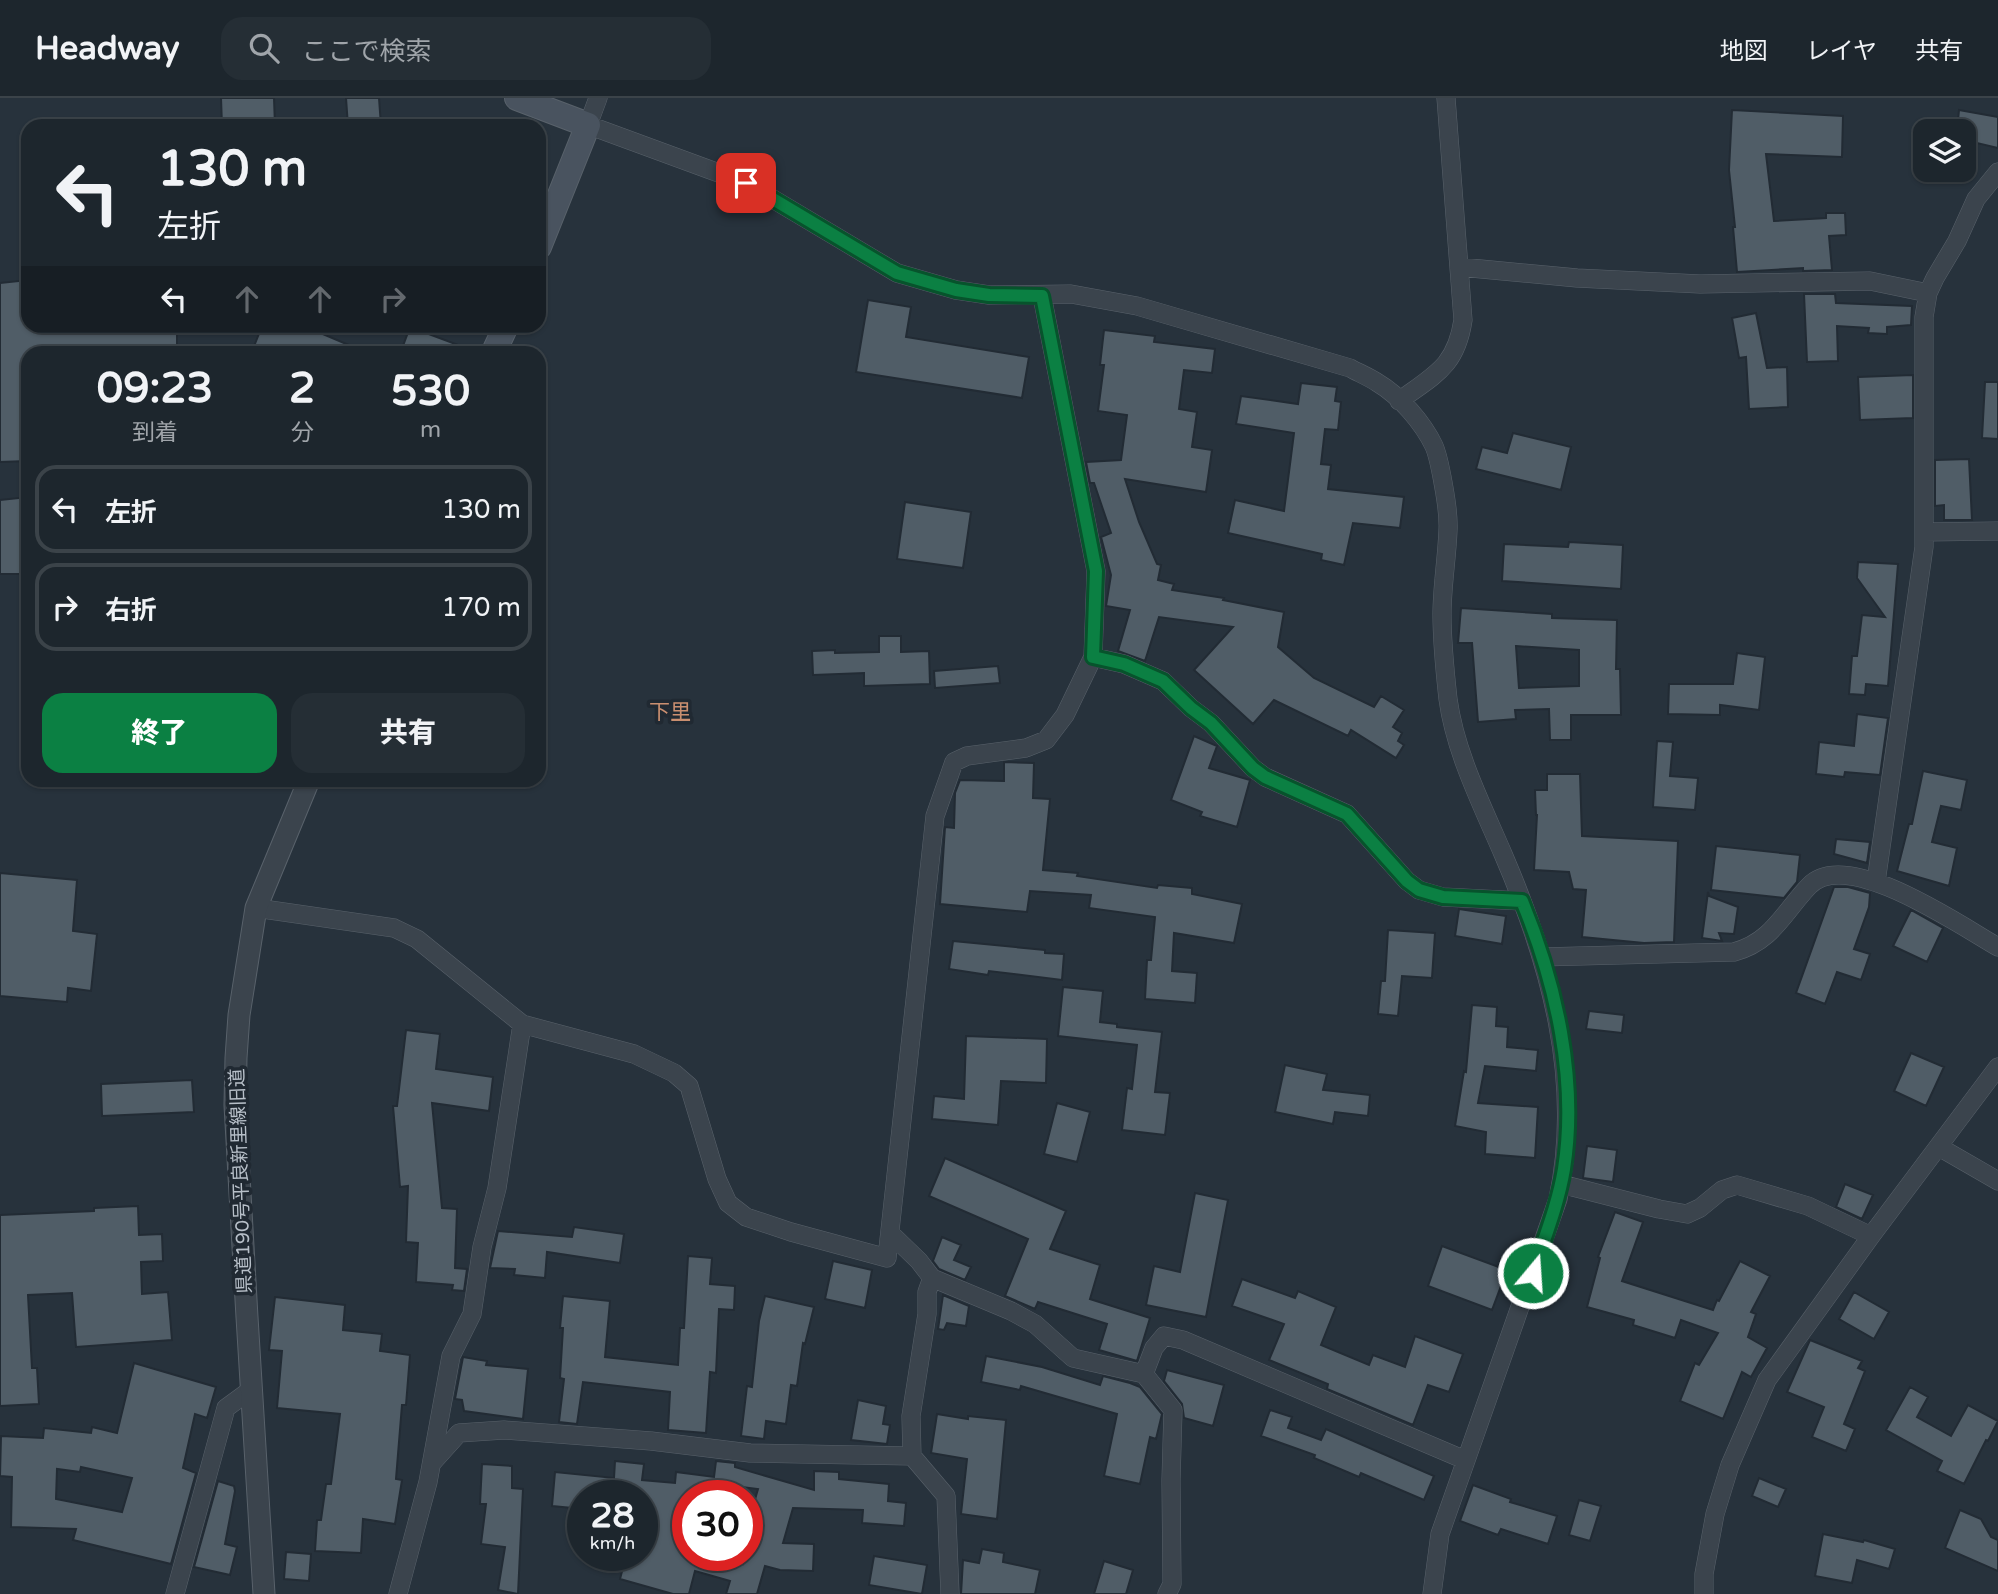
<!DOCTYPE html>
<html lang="ja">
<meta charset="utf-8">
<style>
:root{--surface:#1d262d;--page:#252e35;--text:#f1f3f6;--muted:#a0a5aa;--line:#3b4349;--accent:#0b8043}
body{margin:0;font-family:"Varela Round","Noto Sans JP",sans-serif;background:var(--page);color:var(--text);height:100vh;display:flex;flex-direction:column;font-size:26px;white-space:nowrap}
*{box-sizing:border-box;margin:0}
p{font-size:23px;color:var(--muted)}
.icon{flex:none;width:38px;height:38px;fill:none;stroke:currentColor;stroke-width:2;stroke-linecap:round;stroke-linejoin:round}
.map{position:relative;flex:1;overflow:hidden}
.side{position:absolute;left:21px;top:248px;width:525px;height:441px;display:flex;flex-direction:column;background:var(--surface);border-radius:21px;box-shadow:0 2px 5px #0004,0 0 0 2px var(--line)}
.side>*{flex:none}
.guide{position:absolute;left:21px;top:21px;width:525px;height:214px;border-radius:21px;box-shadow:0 2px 5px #0004,0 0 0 2px var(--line);background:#1d262d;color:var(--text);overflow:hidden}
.controls{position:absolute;left:1913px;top:21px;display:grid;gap:14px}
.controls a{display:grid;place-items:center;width:63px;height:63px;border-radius:14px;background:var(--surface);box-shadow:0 2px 5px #0004,0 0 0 2px var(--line);font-size:35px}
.speed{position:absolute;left:567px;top:1382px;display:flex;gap:14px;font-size:35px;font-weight:700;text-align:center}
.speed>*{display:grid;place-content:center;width:91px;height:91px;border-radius:50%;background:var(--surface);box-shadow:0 2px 5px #0004,0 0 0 2px var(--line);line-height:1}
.speed small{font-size:18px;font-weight:400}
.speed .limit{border:10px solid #d22;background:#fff;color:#111}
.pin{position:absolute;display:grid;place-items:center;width:60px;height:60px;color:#fff;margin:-30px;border-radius:14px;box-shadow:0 4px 10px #0006}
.me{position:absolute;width:77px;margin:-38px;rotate:18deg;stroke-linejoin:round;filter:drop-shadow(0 0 5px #0008)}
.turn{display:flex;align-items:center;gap:24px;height:147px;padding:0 21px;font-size:32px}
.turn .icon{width:91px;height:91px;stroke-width:2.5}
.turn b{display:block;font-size:49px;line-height:60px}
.lanes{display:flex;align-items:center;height:66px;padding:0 21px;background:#0003;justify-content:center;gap:35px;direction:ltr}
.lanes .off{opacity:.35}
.eta{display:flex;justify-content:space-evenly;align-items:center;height:119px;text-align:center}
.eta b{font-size:42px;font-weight:800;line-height:49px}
.cta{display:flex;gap:14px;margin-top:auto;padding:14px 21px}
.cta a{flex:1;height:80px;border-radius:21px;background:var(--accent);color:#fff;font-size:28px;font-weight:800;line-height:80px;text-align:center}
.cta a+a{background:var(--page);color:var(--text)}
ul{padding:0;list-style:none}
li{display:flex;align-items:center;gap:21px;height:88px;margin:0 14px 10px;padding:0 7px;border:4px solid var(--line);border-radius:21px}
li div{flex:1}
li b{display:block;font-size:26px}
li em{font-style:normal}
header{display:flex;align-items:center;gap:42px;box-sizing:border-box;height:98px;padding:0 35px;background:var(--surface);border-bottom:2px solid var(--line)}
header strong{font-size:33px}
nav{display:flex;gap:38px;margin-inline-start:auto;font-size:24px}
.search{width:490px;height:63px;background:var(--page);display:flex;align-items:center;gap:18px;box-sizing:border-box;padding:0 24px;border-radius:21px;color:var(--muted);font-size:26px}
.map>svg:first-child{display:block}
.building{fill:#505d67;stroke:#222b34;stroke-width:2;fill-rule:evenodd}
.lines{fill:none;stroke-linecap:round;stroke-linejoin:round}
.minor-casing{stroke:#59626b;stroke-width:19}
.tertiary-casing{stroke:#59626b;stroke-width:23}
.secondary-casing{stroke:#59626b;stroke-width:26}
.minor{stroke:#3b444d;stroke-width:18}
.tertiary{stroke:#3b444d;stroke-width:21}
.secondary{stroke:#49535f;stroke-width:24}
.route-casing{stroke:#07532c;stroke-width:18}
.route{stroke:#0b8043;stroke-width:12}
.labels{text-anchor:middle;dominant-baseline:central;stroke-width:7;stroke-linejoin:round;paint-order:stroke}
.street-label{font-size:19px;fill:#b7bfc8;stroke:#202932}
.neighbourhood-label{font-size:21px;fill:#ca8f70;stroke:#202932}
</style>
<header>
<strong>Headway</strong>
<div class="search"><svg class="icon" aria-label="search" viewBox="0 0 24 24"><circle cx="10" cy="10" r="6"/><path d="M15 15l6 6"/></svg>ここで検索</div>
<nav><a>地図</a><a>レイヤ</a><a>共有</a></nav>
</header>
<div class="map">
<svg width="1998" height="1496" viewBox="0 0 1998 1496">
<rect width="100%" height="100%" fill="#27323c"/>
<path class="building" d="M221,0h53l1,28h-53z
M346,0h33l2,28h-33z
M1732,12l111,6 -1,41 -76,-3 8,67 52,-3v-5h19l1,22 -17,1 3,34 -29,1v-3l-66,4 -4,-45h2l-6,-57z
M1959,12l39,7v31l-34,-8v-9h-7z
M28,182v46h149v28h-149v107l-28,1v-179z
M1804,196h31l1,9 76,3 -1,19 -24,2v7l-19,-1 1,-5 -32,-2 1,35 -31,1z
M868,202l43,7 -5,30 123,20 -7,41 -166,-26z
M1756,215l11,55 20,-1 1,40 -39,2 -3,-52 -7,1 -7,-40z
M262,228h42l66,28h-119z
M410,229l67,25 -1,2h-76z
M1104,232l51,6 -1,6 61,7 -3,24 -28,-3 -5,39 18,3 -5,35 20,3 -6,42 -81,-13 14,43 18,42 4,1 -3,15 16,4 -2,6 52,8 -1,2 61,12 -6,35 36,31 60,29 7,-11 23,14 -11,17 9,6 -4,8 6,4 -8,13 -45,-28 -3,6 -74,-36 -21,24 -59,-54 39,-43 -74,-10 -14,44 -27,-10 12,-41 -24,-4 5,-31 -10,-38 10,-4 -17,-50h-4l-4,-21 35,-2 6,-45 -29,-4 6,-46h-4z
M1913,277v43l-53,2 -2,-43z
M1985,284h13v57l-16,-1z
M1301,285l36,4 -2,14 6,1 -3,28 -13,-1 -4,35 10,1 -3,24 76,8 -4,31 -47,-5 -9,42 -23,-5 1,-6 -94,-21 7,-33 49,11 10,-78 -58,-9 5,-28 57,8z
M1513,335l58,14 -10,43 -85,-21 6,-22 25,6z
M1969,361l3,61h-28v-15l-9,1v-46z
M28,399v77h-28v-74z
M905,404l66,10 -8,56 -66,-9z
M1569,444l54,3 -2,44 -119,-8 2,-37 64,3z
M1858,464l40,2 -10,122 -22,-2 -1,11 -16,-1 3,-38h5l5,-41 23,2 -28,-39z
M1461,510l91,6v4l65,2 -1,49h4l1,46h-50v25h-21l-1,-31 -34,1 1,9 -38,3 -6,-79h-14zM1516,548l63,4v36l-60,2z
M879,538h22v16l28,-1 1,33 -66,2v-13l-51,2 -1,-24 23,-1v3l44,-1z
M1737,555l28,4 -6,53 -39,-5v10l-52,-1 1,-30h64z
M998,568l2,17 -65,5 -1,-17z
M1857,616l31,4 -8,57 -35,-3 -1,5 -28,-3 3,-32 35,4z
M1194,638l23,10 -8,22 41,12 -13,47 -37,-11 2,-4 -31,-12z
M1657,643l16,1 -3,34 28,2 -3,32 -42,-3z
M1004,664l30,1 -1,35 17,1 -7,71 35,3 -1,3 80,12 1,-3 34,3v6l50,10 -8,39 -60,-10 -2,38 25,2 -2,30 -50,-4 2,-39h4l4,-43 -66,-9 2,-13 -61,-4 -3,21 -87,-8 5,-77 9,1 1,-35 5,-13 44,1z
M1923,673l44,9 -6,30 -20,-4 -9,36 25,6 -8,38 -52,-15 12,-47h3z
M1547,676h33l2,62 96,5 -4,101 -30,1 -62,-6 4,-47 -13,-1 -4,-17 -35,-2 3,-55h-1l-1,-25h12z
M1836,741l34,3 -3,21 -33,-9z
M1716,748l84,9 -3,27 -13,16 -73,-8z
M0,775l77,7 -4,51 24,3 -6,57 -23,-3 -1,14 -67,-6z
M1834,789h14l22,6 -1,14 -15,42 16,5 -9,26 -24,-8 -12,32 -29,-11z
M1708,794l1,4 29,11 -4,27 -15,-1 3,8 -20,-3z
M1459,811l47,7 -4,28 -47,-8z
M1911,812l32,18 -16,34 -34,-16z
M1388,832l47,3 -3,45 -30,-2 -4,40 -20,-2 3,-33h4z
M953,843l92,9v3l19,1 -2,26 -73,-9 -1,4 -39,-6z
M1063,889l40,4 -3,31 17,2v3l45,5 -7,60 15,1 -5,42 -43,-5 5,-42 5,1 5,-44 -79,-9z
M1472,907l25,2 -1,19 12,1 -1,20 31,3 -2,21 -51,-5 -7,37 60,4 -3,51 -50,-4 1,-22 -31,-6 9,-55 2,1z
M1589,913l35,4 -2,18 -36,-4z
M406,932l34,4 -4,35 57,8 -4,34 -57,-8 10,105 15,1 -2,59 12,1 -3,22 -12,-1 1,-5 -37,-3 2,-39 -12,-1 2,-56 -8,1 -7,-81h4z
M966,938l81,3 -1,44 -45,-2 -3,44 -66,-6 2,-23 30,3z
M1911,955l33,14 -18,39 -32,-15z
M1285,967l42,9 -4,16 47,5 -2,21 -33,-4 -2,12 -58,-12z
M192,982l2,32 -92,4 -1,-32z
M1057,1005l33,9 -13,50 -33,-8z
M1587,1048l30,4 -4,32 -30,-4z
M945,1060l121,53 -16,38 50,16 -10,34 60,19 -13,43 -38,-11 8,-26 -69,-22 -3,7 -30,-13 23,-57 -99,-43z
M1845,1086l28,11 -11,24 -26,-12z
M1195,1095l33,7 -22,117 -60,-12 8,-39 26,6z
M138,1108l1,29 23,-1 1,27 -22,1 1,32 26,-2 4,48 -96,7 -4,-54 -44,2 4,73h5l2,36 -39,2v-191l94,-4v-3z
M1615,1114l28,10 -21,59 91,29 4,-10 2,1 21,-40 30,15 -19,36 5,2 -8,23 19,11 -16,29 -9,-5 -19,47 -43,-18 15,-38 4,2 19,-32 -37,-13 -6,18 -42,-13 1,-5 -47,-13 13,-49 -2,-1z
M574,1129l50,7 -4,29 -73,-11 -2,26 -31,-3 1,-6 -25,-1 8,-37 74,6z
M942,1139l19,8 -7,15 17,7 -6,13 -26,-11 -6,-8z
M1442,1148l65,24 -15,40 -64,-24z
M688,1158l24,2 -2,26 25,2 -1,24 -15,-1 -3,64 -6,-1 -4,61 -38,-3 2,-38 -87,-10 -6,42 -18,-2 5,-43 -4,-1 3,-50h-3l3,-32 47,5 -5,56 73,8 2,-37h4z
M833,1163l39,9 -7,38 -40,-9z
M1242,1181l53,19 3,-7 38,16 -15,38 48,20 4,-10 32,12 10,-31 48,18 -14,38 -21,-7 -15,40 -86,-36 1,-5 -59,-24 15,-36 -52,-18z
M1854,1194l35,20 -15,27 -35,-20z
M943,1197l26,11 -3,20 -19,-3 -3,7 -6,-1z
M765,1198l49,11 -9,37 -2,-1 -6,43 -6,-1 -5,39 -20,-3 -2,18 -23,-3 6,-50 5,1 7,-66z
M275,1199l70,8 -2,25 39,4 -2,17 30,4 -4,50h-4l-6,74 6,1 -7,44 -32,-5 -2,34 -46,-2 2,-31h4l5,-36h5l9,-70 -63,-6 5,-57 -13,-1z
M1810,1242l52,21 -4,7 7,3 -21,53 11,5 -9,22 -34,-14 12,-30 -37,-15z
M986,1258l56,11 58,18 3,-9 27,7 10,4 22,27 -6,25 -6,-2 -10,47 -36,-8 13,-62 -96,-28 -1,4 -39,-8z
M463,1259l24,4 -1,4 42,4 -5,50 -59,-8 -2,-11 -7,-1z
M134,1265l82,24 -9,31 -12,-4 -12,54 13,5 -25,91 -98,-24 3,-11 -65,-2 1,-50 -12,-1 1,-40 42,2 1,-10 47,5 1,-6 25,6zM81,1369l51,11 -10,34 -66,-13 1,-30 23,3z
M1167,1272l57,15 -11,41 -29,-8 -2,-14 -18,-23z
M1910,1289l18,10 -11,20 34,19 17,-31 30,16 -10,20 -2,-1 -22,44 -27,-13 5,-10 -56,-31z
M858,1302l28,6 -3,18 7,1 -3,19 -36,-4z
M1270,1312l22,7 -4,11 33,12 5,-11 108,47 -10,24 -63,-27 -2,4 -45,-19 1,-3 -54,-19z
M937,1316l31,5v-3l38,4 -9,99 -36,-5 6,-55 -36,-6z
M615,1363l29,3 -2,16 33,3 1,-11 38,5 2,-16 19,2v4l79,23v-19l25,1v7l50,5 -1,17 18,2 -2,23 -42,-3 1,-13 -70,-2 -10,35 31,1 -1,27 -33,-1 -15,-4 -8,28h-31l4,-13 -35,-10 -6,23h-16l-53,-15 6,-23h16v-60h-59v13l-31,-3 3,-34 59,6zM718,1386l40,5 -7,24 6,2 -14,49 -30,-8h-25v-60h28z
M482,1366l30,2v22l11,1 -5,105 -20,-4 7,-43 -24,-3 5,-40h-6z
M1759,1380l27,11 -8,18 -26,-11z
M218,1383l16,5 1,5 -10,53 12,3 -7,28 -36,-8z
M1473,1387l38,14 -1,3 47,14 -9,28 -47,-15 -3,6 -38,-14z
M1579,1402l22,6 -11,35 -21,-6z
M1960,1412l21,9 10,18 7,3v31l-53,-23z
M1823,1436l40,8 1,-2 31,9 -6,20 -32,-9 -5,23 -37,-7z
M982,1451l22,4 -1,9 37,8 -5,24h-74l2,-34 16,3z
M286,1454l25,2 -2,27 -25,-2z
M874,1458l53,9 -5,29 -53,-9z
M1104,1463l29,9 -7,24h-32z"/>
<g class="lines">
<defs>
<path id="minor" d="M598,0l-10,27 158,58 151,90 59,17 33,5 82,-1 66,12 213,62c9,5 19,9 28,15 22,13 45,40 56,63 4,9 6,21 8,31 3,17 7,35 6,53 -1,28 -6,56 -6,84 0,28 3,58 6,85 7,53 34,106 55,155 47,109 80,226 55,345l-118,335 -8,60
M1460,169l117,11 123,6 170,-3 58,12
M1399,303c35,-26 57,-34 64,-81l-17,-222
M1924,434l74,-1
M1093,559l31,7 39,17 28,27 20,15 42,45 12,9 82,37 60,67 12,9 24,7 79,4
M1876,784l48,-335v-230l4,-24 7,-15 22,-37 19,-42 22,-27
M256,810l138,20 23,11 105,85 112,30 40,19 15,13 28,93 11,24 18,14 45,15 96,26 48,-442 19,-54 13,-6 59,-8 20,-8 19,-25 28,-58 3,-86 -54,-275
M1541,859l193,-5c38,-10 50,-40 75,-66 37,-40 152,40 189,61
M1939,1049l59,34
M1561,1086l98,25 28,5 13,-6 22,-18 15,-5 71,21 63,30
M890,1135l29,28 13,17 79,33 24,13 38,34 71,16
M912,1358l-1,-40 16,-102v-22l5,-14
M432,1365l27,-30 45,-3 147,11 99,12 162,3 34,40 4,98
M175,1496l51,-186 26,-19
M398,1496l30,-112 23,-126 21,-42 10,-67 15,-59 25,-164
M1167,1496l5,-10 -1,-104 2,-70 -29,-36 10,-26 10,-12 19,4 282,120
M1704,1496v-20l11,-60 15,-49 37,-85 104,-144 127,-169"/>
<path id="tertiary" d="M264,1496l-17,-277 -12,-212 1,-47 3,-43 17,-107 53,-128"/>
<path id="secondary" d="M517,0l71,27 -49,122
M493,256l13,-28"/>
</defs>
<use href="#minor" class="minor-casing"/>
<use href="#tertiary" class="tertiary-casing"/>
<use href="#secondary" class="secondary-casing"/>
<use href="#minor" class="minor"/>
<use href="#tertiary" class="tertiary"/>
<use href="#secondary" class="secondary"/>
</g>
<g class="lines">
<defs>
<path id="route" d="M746,85l151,90 59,17 33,5 53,1 54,275 -3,86 31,7 39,17 28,27 20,15 42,45 12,9 82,37 60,67 12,9 24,7 79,4c34,82 56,179 42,268 -6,36 -20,70 -31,104"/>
</defs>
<use href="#route" class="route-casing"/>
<use href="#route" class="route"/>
</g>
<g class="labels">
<g class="street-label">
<text transform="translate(241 1083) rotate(-92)">県道190号平良新里線旧道</text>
</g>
<g class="neighbourhood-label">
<text x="670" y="614">下里</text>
</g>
</g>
</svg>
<div class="controls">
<a><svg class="icon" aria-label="layers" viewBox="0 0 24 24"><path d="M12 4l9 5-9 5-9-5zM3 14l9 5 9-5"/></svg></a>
</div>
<div class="speed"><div>28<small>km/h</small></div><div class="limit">30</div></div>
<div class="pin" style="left:746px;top:85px;background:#d93025"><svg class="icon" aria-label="arrive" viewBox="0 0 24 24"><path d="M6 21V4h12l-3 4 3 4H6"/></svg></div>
<svg class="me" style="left:1533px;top:1175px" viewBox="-20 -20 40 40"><circle r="17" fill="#0b8043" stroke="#fff" stroke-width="3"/><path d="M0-11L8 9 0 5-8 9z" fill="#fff"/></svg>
<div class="guide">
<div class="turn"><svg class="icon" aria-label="left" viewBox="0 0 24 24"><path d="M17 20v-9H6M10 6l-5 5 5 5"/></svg><div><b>130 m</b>左折</div></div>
<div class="lanes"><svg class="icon" aria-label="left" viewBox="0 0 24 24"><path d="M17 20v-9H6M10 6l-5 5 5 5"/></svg><svg class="icon off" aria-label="ahead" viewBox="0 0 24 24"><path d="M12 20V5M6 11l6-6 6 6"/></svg><svg class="icon off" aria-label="ahead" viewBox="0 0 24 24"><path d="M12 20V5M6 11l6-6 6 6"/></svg><svg class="icon off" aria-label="right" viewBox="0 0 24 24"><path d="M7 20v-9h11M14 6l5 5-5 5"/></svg></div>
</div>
<section class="side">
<div class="eta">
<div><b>09:23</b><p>到着</p></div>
<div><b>2</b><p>分</p></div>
<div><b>530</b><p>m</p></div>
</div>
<ul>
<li><svg class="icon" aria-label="left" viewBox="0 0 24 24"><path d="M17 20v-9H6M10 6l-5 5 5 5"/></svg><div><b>左折</b></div><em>130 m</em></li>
<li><svg class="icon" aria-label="right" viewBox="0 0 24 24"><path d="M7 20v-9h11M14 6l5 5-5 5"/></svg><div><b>右折</b></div><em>170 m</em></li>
</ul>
<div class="cta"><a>終了</a><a>共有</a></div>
</section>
</div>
